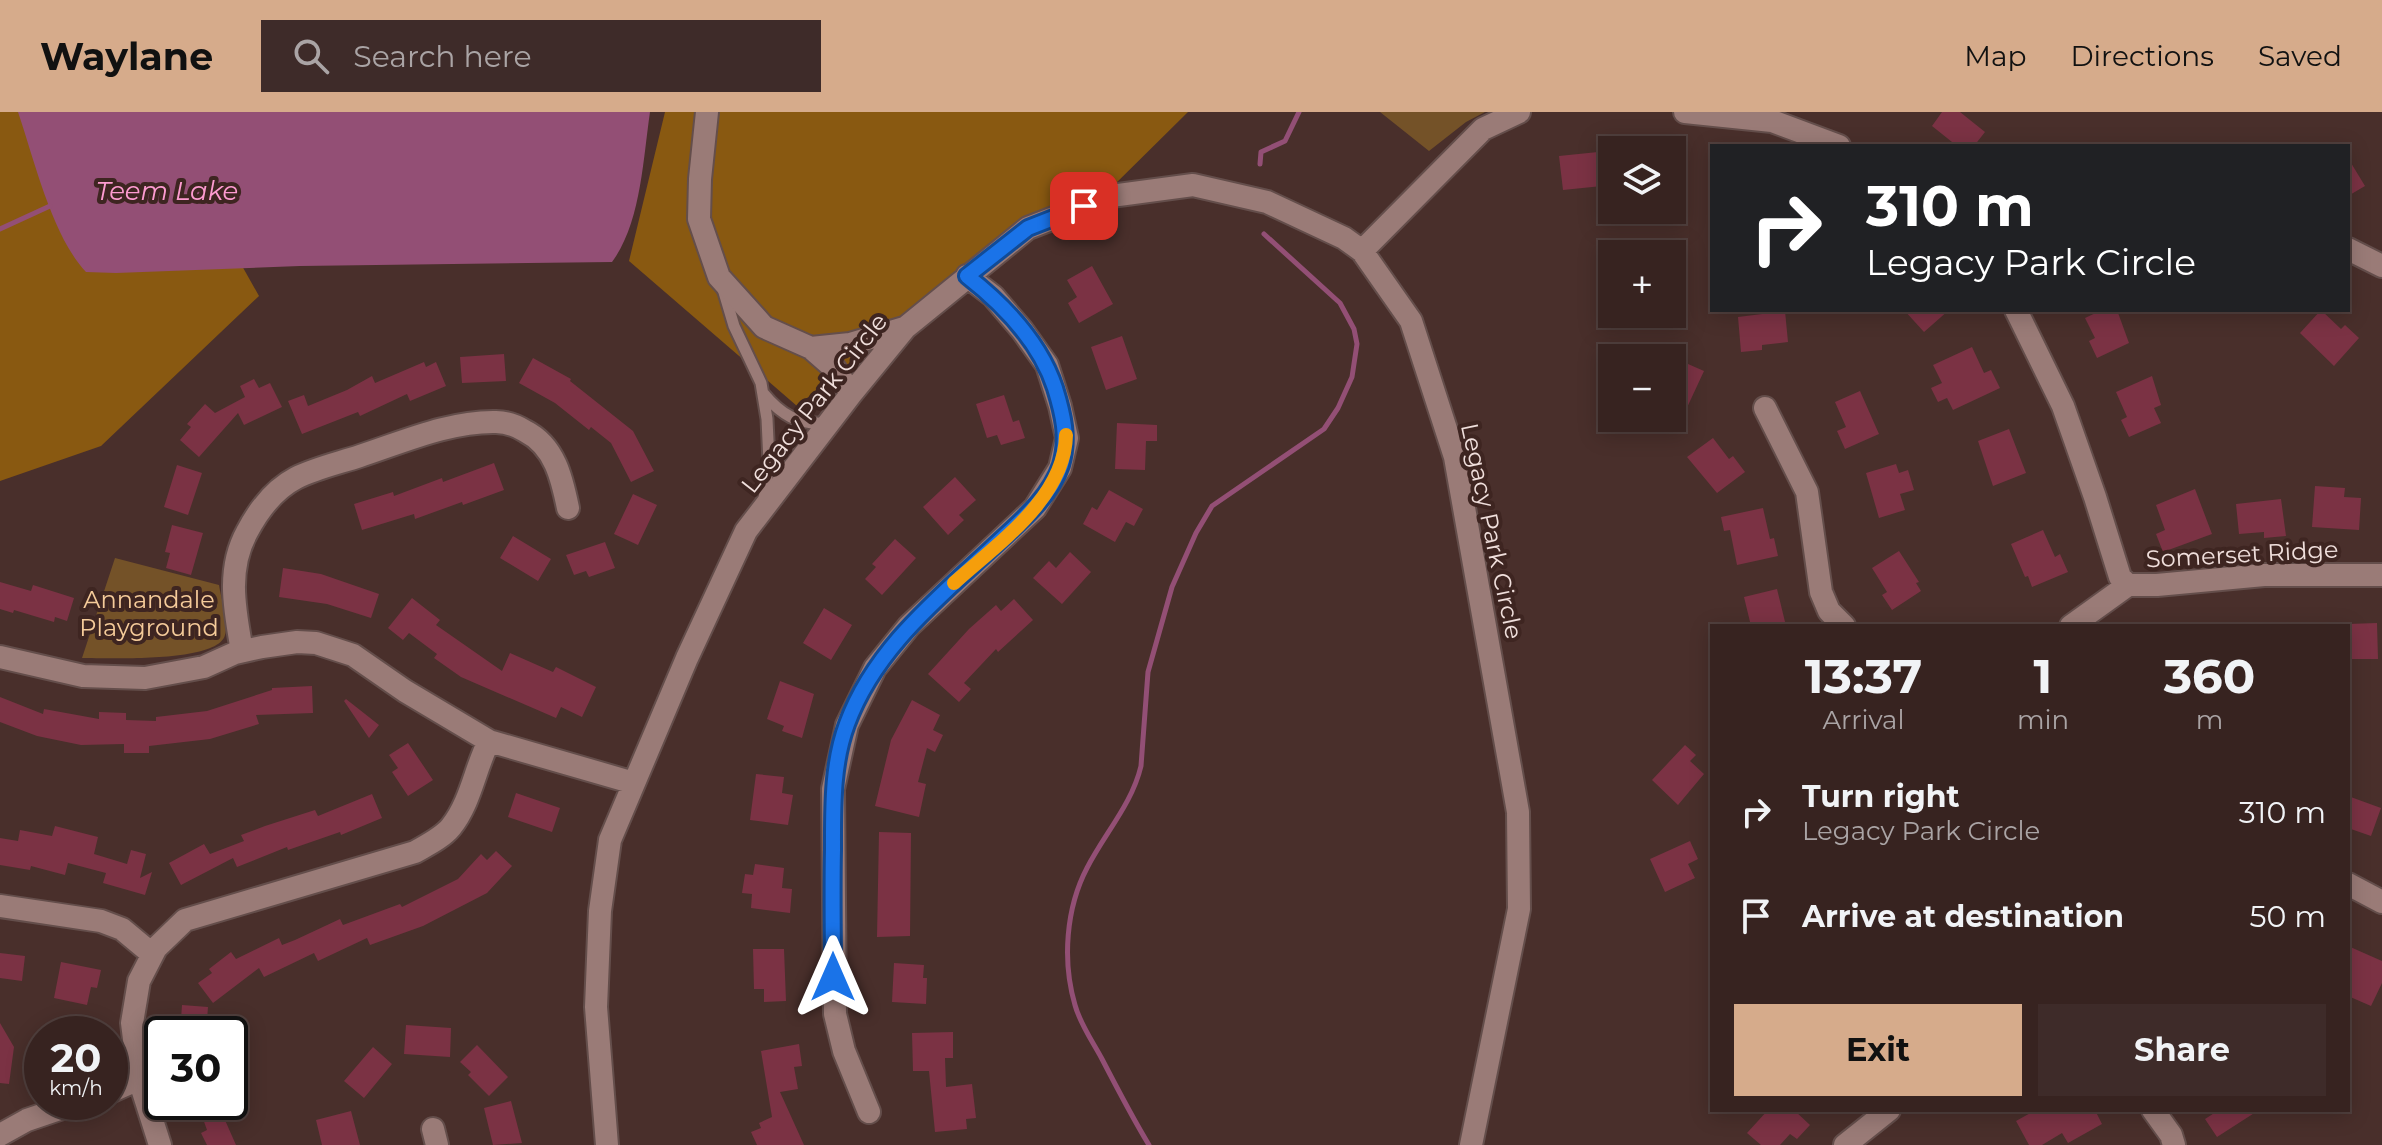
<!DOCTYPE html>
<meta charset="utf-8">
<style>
:root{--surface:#372320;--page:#3e2b29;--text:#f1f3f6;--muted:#aaa4a5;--line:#51403e;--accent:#d6ab8b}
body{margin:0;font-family:Montserrat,sans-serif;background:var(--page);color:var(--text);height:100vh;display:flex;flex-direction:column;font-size:30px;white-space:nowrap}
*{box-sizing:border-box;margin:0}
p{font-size:26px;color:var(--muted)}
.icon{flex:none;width:44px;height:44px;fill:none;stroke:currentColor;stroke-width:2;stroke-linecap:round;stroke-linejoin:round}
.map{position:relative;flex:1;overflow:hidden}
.details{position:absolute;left:1710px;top:512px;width:640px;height:488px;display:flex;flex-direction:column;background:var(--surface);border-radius:0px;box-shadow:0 4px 20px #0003,0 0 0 2px var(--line)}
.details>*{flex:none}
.hud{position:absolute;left:1710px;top:32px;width:640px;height:168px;border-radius:0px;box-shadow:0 4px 20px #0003,0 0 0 2px var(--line);background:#202124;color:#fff;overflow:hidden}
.fabs{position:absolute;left:1598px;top:24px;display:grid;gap:16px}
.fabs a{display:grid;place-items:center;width:88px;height:88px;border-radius:0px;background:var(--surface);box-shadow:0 4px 20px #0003,0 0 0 2px var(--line);font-size:40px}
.speed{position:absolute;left:24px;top:904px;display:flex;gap:16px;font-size:40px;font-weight:700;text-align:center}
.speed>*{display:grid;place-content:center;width:104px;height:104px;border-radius:50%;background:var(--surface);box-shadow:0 4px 20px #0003,0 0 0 2px var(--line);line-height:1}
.speed small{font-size:20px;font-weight:400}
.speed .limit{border:4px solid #111;border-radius:12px;background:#fff;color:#111}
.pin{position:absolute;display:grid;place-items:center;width:68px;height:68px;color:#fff;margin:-34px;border-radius:16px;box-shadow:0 4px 12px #0006}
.me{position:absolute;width:88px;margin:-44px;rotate:0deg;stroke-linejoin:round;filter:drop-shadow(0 0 6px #0008)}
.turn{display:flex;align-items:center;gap:28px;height:168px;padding:0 24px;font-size:36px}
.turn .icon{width:104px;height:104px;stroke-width:2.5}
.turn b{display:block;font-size:56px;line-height:68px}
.eta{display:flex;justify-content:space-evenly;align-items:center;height:136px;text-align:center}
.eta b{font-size:48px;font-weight:700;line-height:56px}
.button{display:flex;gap:16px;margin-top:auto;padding:16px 24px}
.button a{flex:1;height:92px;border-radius:0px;background:var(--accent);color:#111;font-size:32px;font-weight:700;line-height:92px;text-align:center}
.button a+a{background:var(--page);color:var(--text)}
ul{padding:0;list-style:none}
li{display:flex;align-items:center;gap:24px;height:104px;padding:0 24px}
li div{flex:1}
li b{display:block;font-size:30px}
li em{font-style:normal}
header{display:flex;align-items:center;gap:48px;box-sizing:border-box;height:112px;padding:0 40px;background:var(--accent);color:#111}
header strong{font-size:38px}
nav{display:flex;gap:44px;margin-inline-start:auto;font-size:28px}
.search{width:560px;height:72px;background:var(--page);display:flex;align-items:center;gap:20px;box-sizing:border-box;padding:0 28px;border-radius:0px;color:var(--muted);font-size:30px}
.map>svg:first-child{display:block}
.green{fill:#745228}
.forest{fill:#895911}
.water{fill:#934f75}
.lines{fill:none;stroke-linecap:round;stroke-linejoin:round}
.stream{stroke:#934f75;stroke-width:5}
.building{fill:#7b3244}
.lane-casing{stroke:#644e4b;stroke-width:15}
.street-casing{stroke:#644e4b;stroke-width:26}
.lane{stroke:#9a7b77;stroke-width:11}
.street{stroke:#9a7b77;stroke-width:22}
.route-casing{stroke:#114b97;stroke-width:20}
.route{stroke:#1a73e8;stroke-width:14}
.slow{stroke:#f59e0b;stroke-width:14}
.labels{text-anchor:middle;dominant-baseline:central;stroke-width:8;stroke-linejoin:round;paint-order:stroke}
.street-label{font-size:24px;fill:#f0dfdc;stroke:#3e2521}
.park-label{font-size:24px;fill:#f5cb9a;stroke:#3e2521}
.water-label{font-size:26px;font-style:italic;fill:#fd9bd0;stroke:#3e2521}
</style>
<header>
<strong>Waylane</strong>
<div class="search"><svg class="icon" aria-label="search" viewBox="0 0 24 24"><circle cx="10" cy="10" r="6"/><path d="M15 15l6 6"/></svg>Search here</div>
<nav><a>Map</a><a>Directions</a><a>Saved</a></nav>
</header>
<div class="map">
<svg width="2382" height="1033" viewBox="0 0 2382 1033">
<rect width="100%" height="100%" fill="#492f2b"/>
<path class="green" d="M1380,0h105l-19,10 -37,29z
M115,446l104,27c2,14 10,36 6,50 -7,28 -117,23 -143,23z"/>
<path class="forest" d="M0,0h132l78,97 49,87 -158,150 -101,35z
M665,0h523l-83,82 -131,70 -177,142 -168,-145z"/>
<path class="water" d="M18,0h632c-7,47 -9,111 -38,150l-312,4 -184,7 -30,-1c-34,-36 -52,-113 -68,-160z"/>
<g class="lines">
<path class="stream" d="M1260,52l1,-12 24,-11 14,-29
M0,117l50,-23
M1149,1033c-17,-28 -32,-57 -47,-86 -9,-17 -22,-35 -27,-54 -13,-44 -9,-97 12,-137 18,-35 45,-64 54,-102l7,-94 24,-85 24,-54 16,-27 112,-77 14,-21 14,-31 5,-33 -3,-15 -14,-26 -76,-69"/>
</g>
<path class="building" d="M1942,0h18l25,20 -11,14h-17l-25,-20z
M1598,40l4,34 -39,4 -4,-34z
M2348,46l17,28 -17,10z
M1092,154l21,38 -34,19 -11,-20 9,-6 -10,-17z
M1904,198h45l-25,22z
M2102,198h15l12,33 -32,15 -8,-17 6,-3 -10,-20z
M2321,198l20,19 4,-4 14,13 -25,28 -34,-33z
M1785,199l3,31 -26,3v5l-21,2 -3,-35z
M1122,224l15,43 -31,11 -15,-43z
M1972,235l12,26 7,-3 9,18 -47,22 -6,-12 -9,4 -7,-14 11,-5 -9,-18z
M504,242l2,27 -44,2 -2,-26z
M1672,245l32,14 -20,43 -12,-5z
M533,246l38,21 -1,2 63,50 21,40 -23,11 -20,-39 -20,-16 -2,3 -34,-27 -36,-20z
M424,250l2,5 10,-5 10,24 -36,15 -3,-7 -47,22 -2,-4 -56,22 -14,-33 16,-6 4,11 39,-16 25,-14 3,7z
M2152,264l9,29 -7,3 7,15 -32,14 -8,-17 6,-3 -11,-25z
M254,267l5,9 11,-5 12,24 -38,18 -6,-12 -39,44 -19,-17 11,-13 -4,-3 18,-20 10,9 30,-16 -5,-11z
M1860,279l19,43 -34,15 -8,-18 9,-4 -11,-25z
M1004,283l9,27 6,-2 6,18 -24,7 -4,-10 -10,3 -11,-34z
M1117,311l40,2v16h-11l-1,29 -30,-1z
M2009,317l17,44 -33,13 -15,-45z
M1713,326l16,21 4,-3 12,16 -28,21 -30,-36z
M494,351l10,27 -41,15 -1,-3 -47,17 -1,-5 -52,16 -8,-26 39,-12 1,4 48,-18 1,4z
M1896,352l3,9 9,-3 6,20 -14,4 5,16 -26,8 -13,-45z
M177,353l25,8 -14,42 -24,-8z
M955,365l21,23 -17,15 5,5 -16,15 -25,-28z
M2315,374l30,2 -1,9 17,1 -2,32 -47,-3z
M2195,377l17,45 -49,18 -7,-18 9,-4 -9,-25z
M1109,378l34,19 -9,17 -8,-4 -11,20 -32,-18 9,-17 5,3z
M633,382l24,11 -19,40 -24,-11z
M2281,387l5,37 -22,2v-6l-25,2 -3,-30z
M1763,396l7,31 4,-1 4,18 -41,9 -7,-35 -6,1 -3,-14z
M172,413l31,8 -12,42 -25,-7 4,-15 -5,-1z
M2043,418l12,27 5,-3 8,18 -36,15 -4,-11 -3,1 -14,-33z
M513,424l38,23 -13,22 -38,-23z
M895,427l21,19 -34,37 -17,-16 11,-12 -4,-3z
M605,430l10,26 -26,9 -3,-6 -12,4 -8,-20z
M1899,439l20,31 -3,1 5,8 -29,19 -10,-15 5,-3 -15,-24z
M1070,440l21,20 -29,32 -29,-26 16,-17 7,7z
M283,456l38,6 58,20 -8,24 -44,-14 -48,-7z
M0,470l31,9 2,-6 41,13 -7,23 -12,-4 -1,5 -40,-12 -1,3 -13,-4z
M1777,477l9,37h-35l-7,-29z
M412,486l28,22 -4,5 66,46 8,-18 43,19 3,-5 40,20 -14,30 -21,-10 -5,11 -95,-41 -27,-19 3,-4 -28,-21 -6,7 -15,-12z
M1014,487l19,21 -35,32 -2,-3 -32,34 7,6 -12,13 -31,-28 41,-45 27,-24 5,6z
M824,496l28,17 -21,35 -28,-17z
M2377,511l1,36h-30v-35z
M780,569l34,13 -12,44 -20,-7 2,-5 -17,-7z
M312,574l1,27 -57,2 3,9 -49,15 -61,7v7h-25v-9l-43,1 -44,-9 -37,-14v-25l43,17 1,-5 55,10v-7l27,1v7l30,1v-4l51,-6 65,-21v-2z
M346,587l33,26 -10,13 -25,-37z
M912,588l28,15 -7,15 10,5 -8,17 -8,-4 -9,34 8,2 -7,33 -44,-11 16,-66z
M408,631l25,37 -25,16 -16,-24 6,-4 -9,-13z
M1685,633l11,10 -6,6 14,13 -26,31 -26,-25z
M756,662l28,3 -2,16 11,2 -5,30 -38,-5z
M516,681l44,15 -8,24 -44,-15z
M372,682l10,24 -41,17 -1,-3 -52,18 -1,-3 -50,20 -4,-9 -52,27 -12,-22 35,-19 6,10 34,-13 -3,-6 24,-9 50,-16 3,6z
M2348,684l33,12 -10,28 -23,-8z
M55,714l43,11 -4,17 33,10 4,-14 15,4 -6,24 12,-6 -7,23 -42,-12 3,-10 -38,-10 -3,12 -34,-9 -1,4 -30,-5v-27l18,3 2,-11 32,6z
M879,720l32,1 -1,103 -33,1z
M1690,729l8,18 -10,5 7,14 -30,14 -15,-33z
M496,739l16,15 -25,27 -64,33 -53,19 -3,-7 -49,23 -4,-8 -50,24 -5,-9 -46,35 -15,-20 14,-10 -3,-4 22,-17 5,7 43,-21 3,7 13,-5 45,-21 3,6 57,-21 2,3 56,-28 23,-25 6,6z
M755,752l29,4 -2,20 10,1 -2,24 -39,-5 1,-14 -10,-1 3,-19 8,1z
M2348,834l34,15v22l-11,23 -23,-10z
M753,837h31l2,52 -22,1v-13h-10z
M0,841l25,3 -3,25 -22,-3z
M61,850l40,8 -4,18 -6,-1 -4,18 -33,-7z
M894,851l30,2 -1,13h4l-1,26 -34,-2z
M182,893l26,2 -2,27h-26z
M0,911l14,24 -5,37 -9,-1z
M406,913l45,3 -1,29 -46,-3z
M953,920v26h-8l1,29 26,-3 4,34 -10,1 1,10 -32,3 -6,-61h-16l-1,-38z
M799,932l3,22 -8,1 4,22 -18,3 24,53h-47l-6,-13 10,-4 -2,-5 13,-6 -11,-66z
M477,933l31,32 -19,19 -21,-21 3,-3 -11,-10z
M373,935l19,17 -28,34 -20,-17z
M511,989l11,42 -29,2 -9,-37z
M197,990h20l19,43h-29l-6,-12 6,-3z
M1768,998h26l16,15 -13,14 -7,-5 -10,11h-19l-14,-12z
M2036,998h59l7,14 -34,19 -6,-10 -20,12h-13l-13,-24z
M2219,998h40l-42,27 -12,-18z
M351,999l9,34h-38l-6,-25z"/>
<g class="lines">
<defs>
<path id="lane" d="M723,177l11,37 27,57 6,36 2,43 -5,37
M763,281c18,22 35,32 64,30"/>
<path id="street" d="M707,0l-7,67 -1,40 20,58 45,50 47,21 24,21 16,25
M1685,0l87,9 67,25
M2348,137l34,17
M1362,139l121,-122 36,-17
M2016,198l47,96 32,91 25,80 8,8
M811,236l39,-4 54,-16
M1765,296l42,84 14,100 8,19 15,15
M2071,514l57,-41h29l107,-10h118
M242,539c-7,-40 -16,-81 5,-119 11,-21 28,-43 49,-54 20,-10 43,-15 64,-22 43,-14 90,-35 136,-34 10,0 21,4 29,9 30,15 37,48 43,77
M0,545l83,19 62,2 59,-11 31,-14 27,-6 35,-5 19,1 37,12 52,36 84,50 145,42
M2348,772l34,18
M0,794l101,15 21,8 30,25
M110,980l29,-13
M2153,998l18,25 3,10
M869,1000l-25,-61 -9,-37 -2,-225 14,-64 28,-57 34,-42 126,-118 25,-40 7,-30 -7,-32 -13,-41 -25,-35 -29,-34 -26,-20
M433,1017l4,16
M0,1023l27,-15 53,-18
M160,1033l-21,-66 -7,-56 7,-42 17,-33 29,-28 230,-68c12,-7 27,-14 36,-25 20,-25 24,-59 38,-86
M607,1033l-11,-138 4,-96 10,-71 77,-182 59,-127 105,-137 54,-66 123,-100 83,-32 82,-11 74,17 77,36 18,13 49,70 44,136 63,355 1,97 -48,236
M1845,1033l44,-35"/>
</defs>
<use href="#lane" class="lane-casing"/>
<use href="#street" class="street-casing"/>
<use href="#lane" class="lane"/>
<use href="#street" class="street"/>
</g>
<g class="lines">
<defs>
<path id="route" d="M833,865c0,-42 -1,-85 0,-127 0,-42 -1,-86 14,-126 27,-74 89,-124 145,-176 25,-24 57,-48 69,-83 8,-27 2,-51 -6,-77 -15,-46 -51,-83 -88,-112l61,-48 56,-22"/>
</defs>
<use href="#route" class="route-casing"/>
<use href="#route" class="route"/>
<path class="slow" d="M954,471c43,-39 111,-85 112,-148"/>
</g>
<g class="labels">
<g class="street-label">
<text transform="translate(814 291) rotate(-52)">Legacy Park Circle</text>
<text transform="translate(1492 419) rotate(78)">Legacy Park Circle</text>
<text transform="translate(2242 442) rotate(-3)">Somerset Ridge</text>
</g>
<g class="park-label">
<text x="149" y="487">Annandale<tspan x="149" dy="28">Playground</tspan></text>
</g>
<g class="water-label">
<text x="167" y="79">Teem Lake</text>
</g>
</g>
</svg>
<div class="fabs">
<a><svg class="icon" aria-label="layers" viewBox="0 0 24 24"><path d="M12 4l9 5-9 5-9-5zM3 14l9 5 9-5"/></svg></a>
<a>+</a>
<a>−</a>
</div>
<div class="speed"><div>20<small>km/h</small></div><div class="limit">30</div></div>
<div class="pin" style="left:1084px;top:94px;background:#d93025"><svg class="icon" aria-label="arrive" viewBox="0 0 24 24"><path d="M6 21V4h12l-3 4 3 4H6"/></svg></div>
<svg class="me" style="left:833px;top:865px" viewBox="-20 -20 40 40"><path d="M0-17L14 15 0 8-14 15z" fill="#1a73e8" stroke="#fff" stroke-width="4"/></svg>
<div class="hud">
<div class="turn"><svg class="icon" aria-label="right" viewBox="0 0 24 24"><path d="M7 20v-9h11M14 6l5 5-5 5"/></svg><div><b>310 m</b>Legacy Park Circle</div></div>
</div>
<section class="details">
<div class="eta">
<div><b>13:37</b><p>Arrival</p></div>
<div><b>1</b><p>min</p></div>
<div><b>360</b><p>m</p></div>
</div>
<ul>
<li><svg class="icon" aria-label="right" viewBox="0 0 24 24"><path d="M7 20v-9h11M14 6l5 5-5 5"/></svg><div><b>Turn right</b><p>Legacy Park Circle</p></div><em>310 m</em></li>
<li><svg class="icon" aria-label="arrive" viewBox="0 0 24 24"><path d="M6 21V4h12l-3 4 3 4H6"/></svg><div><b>Arrive at destination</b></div><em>50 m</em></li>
</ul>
<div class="button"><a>Exit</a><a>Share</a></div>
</section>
</div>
